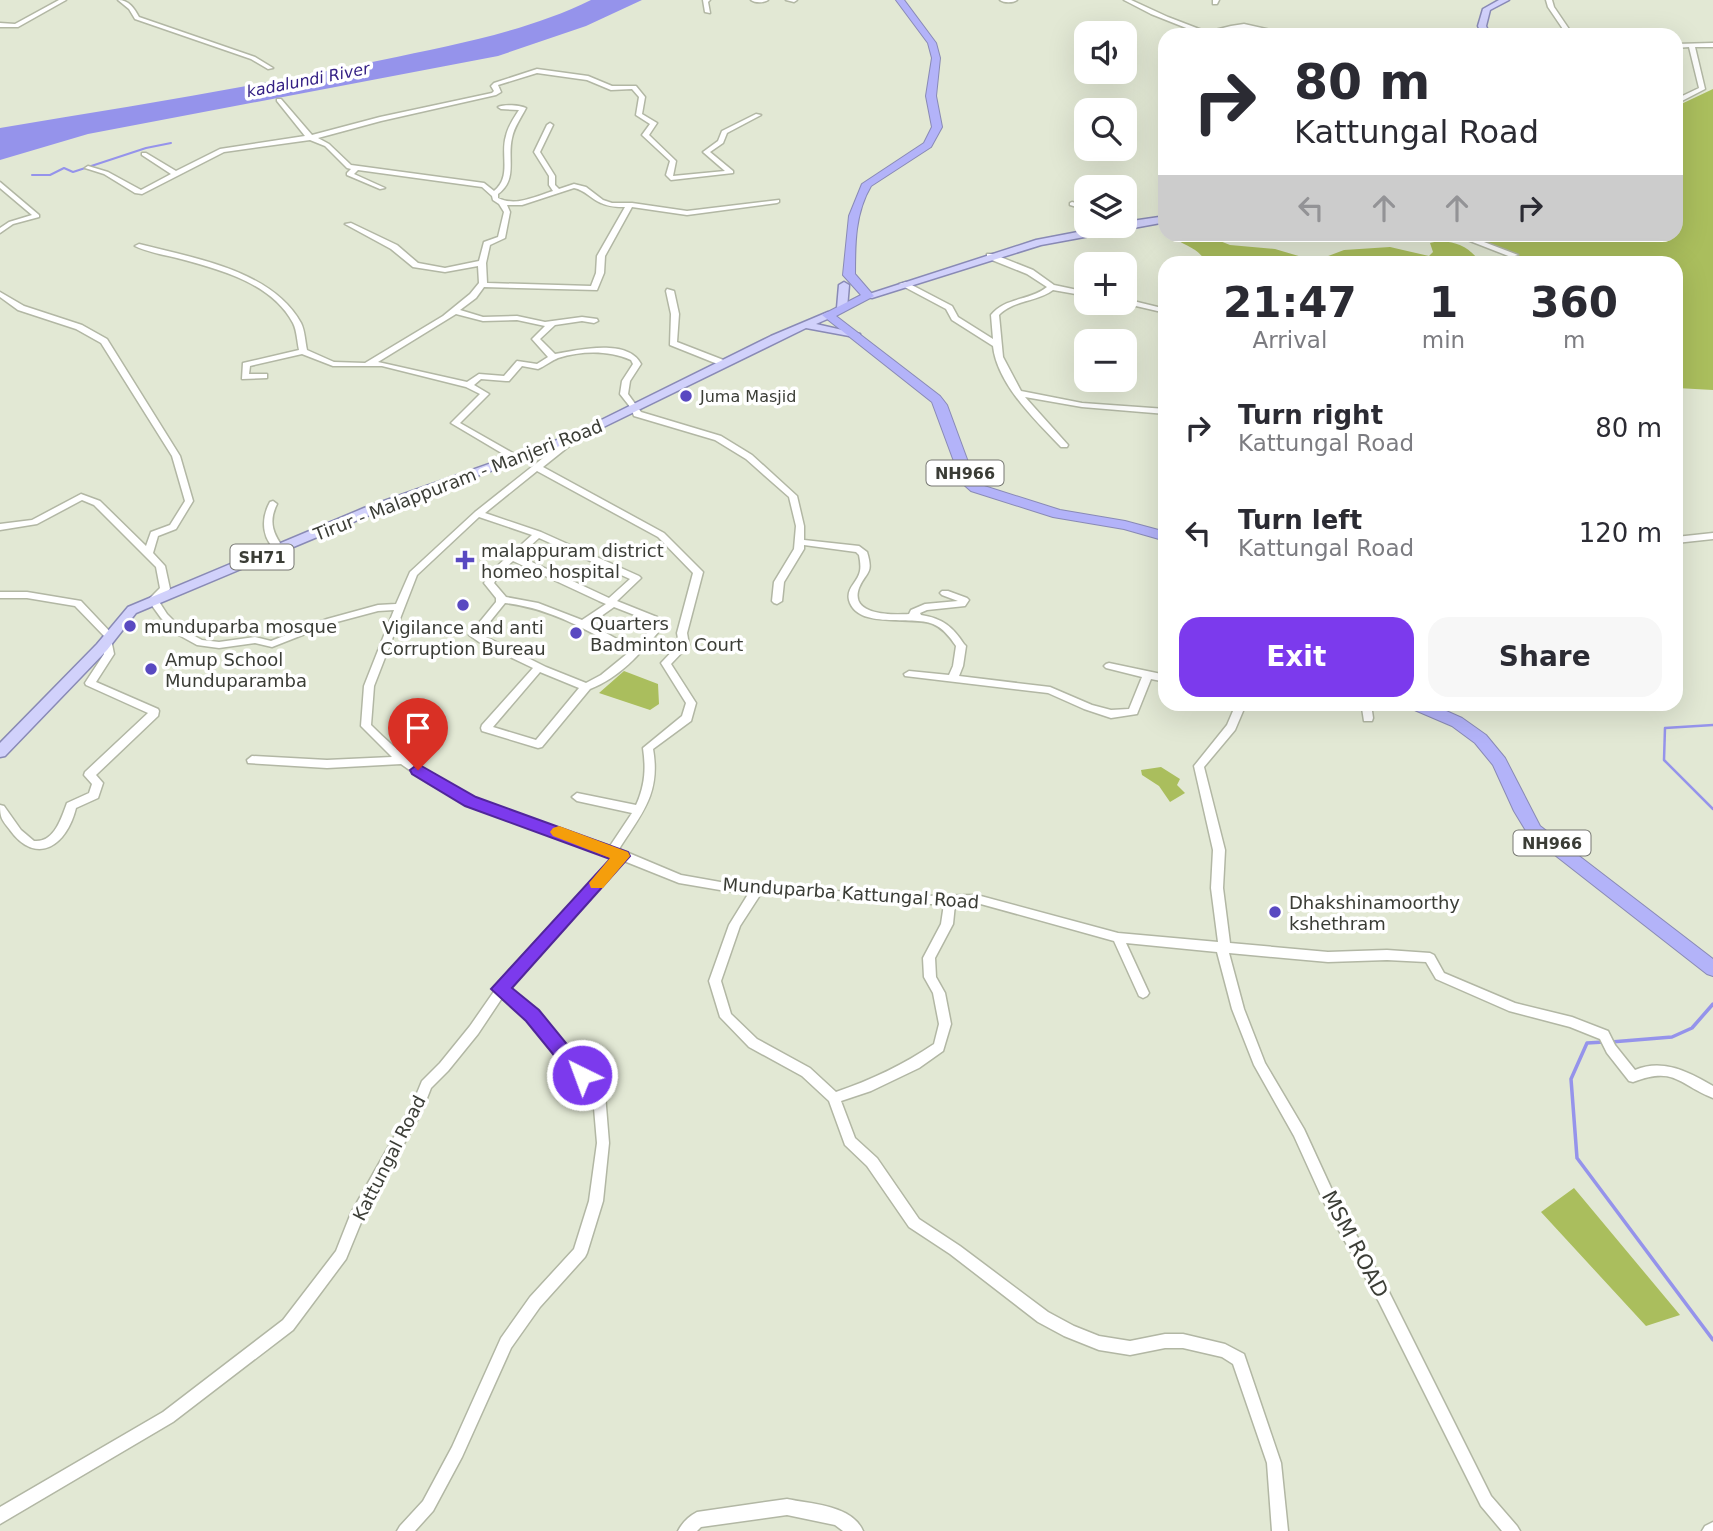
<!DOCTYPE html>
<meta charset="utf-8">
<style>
:root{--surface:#fff;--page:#f7f7f7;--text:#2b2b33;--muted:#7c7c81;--accent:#7c3aed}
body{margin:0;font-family:"DejaVu Sans",sans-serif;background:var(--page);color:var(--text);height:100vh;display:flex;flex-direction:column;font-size:26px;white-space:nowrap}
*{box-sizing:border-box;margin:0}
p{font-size:23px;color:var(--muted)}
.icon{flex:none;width:38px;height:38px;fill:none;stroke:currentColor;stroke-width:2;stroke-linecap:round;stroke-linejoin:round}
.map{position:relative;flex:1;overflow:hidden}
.drawer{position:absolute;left:1158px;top:256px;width:525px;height:455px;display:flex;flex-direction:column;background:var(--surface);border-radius:21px;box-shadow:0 7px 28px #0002}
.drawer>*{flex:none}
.guide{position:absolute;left:1158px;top:28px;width:525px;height:214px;border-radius:21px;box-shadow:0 7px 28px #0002;background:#fff;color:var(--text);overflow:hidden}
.tools{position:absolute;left:1074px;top:21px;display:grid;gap:14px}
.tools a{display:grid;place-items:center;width:63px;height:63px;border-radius:14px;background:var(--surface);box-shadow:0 7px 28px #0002;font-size:35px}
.pin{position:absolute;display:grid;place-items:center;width:60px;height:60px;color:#fff;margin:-72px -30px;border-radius:50% 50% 50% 0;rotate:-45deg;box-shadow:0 0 7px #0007}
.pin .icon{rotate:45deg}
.me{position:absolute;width:77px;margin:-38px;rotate:318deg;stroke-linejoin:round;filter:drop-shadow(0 0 5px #0008)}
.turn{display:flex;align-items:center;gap:24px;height:147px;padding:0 21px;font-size:32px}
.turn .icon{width:91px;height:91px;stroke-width:2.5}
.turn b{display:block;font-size:49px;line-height:60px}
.lanes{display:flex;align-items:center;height:66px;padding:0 21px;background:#0003;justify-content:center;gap:35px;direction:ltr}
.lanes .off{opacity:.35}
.eta{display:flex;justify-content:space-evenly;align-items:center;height:119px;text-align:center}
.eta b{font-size:42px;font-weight:700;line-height:49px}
.primary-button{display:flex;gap:14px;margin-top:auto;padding:14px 21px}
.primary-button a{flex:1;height:80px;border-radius:21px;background:var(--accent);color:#fff;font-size:28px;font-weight:700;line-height:80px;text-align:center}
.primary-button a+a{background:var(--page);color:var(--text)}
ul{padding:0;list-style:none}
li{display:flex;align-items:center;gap:21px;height:105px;padding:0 21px}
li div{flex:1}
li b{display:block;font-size:26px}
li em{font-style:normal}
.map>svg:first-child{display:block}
.green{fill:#aabe5d}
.water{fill:#9593eb}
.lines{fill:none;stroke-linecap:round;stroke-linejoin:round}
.stream-far2{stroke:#9593eb;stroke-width:2}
.stream-far1{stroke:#9593eb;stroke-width:2.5}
.stream{stroke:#9593eb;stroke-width:3.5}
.minor-casing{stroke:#b2b7a4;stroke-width:3}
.major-casing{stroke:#898ab5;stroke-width:3}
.highway-casing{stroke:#898ab5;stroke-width:2}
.minor{fill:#fff;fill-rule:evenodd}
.major{fill:#d1d1fb;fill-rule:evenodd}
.highway{fill:#b3b3f9;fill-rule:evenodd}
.route{fill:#7c3aed;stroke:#51269a;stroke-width:2}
.slow{fill:#f59e0b}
.poi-dot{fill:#5949c1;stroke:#fff;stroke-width:2.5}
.labels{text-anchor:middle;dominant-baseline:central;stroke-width:7;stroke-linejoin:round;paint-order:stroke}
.far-water-label{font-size:16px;font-style:italic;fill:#342084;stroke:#fff}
.far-poi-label{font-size:16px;fill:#3b3d36;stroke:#fff;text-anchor:start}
.shield{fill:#fff;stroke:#767772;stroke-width:2}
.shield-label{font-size:16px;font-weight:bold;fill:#3b3d36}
.street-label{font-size:18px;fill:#3b3d36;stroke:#fff}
.poi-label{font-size:18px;fill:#3b3d36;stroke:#fff;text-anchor:start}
.near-street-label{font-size:21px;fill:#3b3d36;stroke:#fff}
</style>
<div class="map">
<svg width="1713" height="1531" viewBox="0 0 1713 1531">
<rect width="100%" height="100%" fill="#e2e8d4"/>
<path class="green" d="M1713,89v301l-36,-2 -1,-126h-149l-19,-11 -47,-16 215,-1 1,-128z
M1172,235h33l25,10 45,4 27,8 21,1 21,-8 46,-3 39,9 4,-4 -3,-9c21,-5 39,3 50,19h-275c-6,-16 -23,-15 -33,-27z
M624,671l34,13 1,20 -9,6 -51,-17z
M1161,767l19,12 -3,6 8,8 -15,9 -11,-16 -17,-11 -1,-5z
M1574,1188l106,127 -34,11 -105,-114z"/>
<path class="water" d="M591,0h51l-56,26 -88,30 -410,78 -88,26v-32c128,-21 255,-42 382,-68 70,-15 144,-28 209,-60z"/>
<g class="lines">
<path class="stream-far2" d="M32,175h18l14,-7 9,4 73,-24 25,-5"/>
<path class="stream-far1" d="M1713,725l-48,3 -1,32 49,49"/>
<path class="stream" d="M1604,1042l-17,1 -16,36 6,79 136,182
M1611,1042l61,-5 20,-9 21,-24"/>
<defs>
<path id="minor" d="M59,0h7l-48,27h-18v-4l15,1z
M118,0c11,0 16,8 21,17l116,40 18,11 -5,1 -17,-10 -116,-40 -6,-10z
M703,0h7l-2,2 2,11 -5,-1z
M751,0h17c-4,3 -13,3 -17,0z
M786,0h11l-3,2z
M1000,0h17c-4,3 -13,3 -17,0z
M1124,0h7l37,17 39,15 24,-6 13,-2 36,8 -3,2 -38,-6 -26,7h-9l-53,-21z
M1213,0h6l-2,4h-4z
M1546,0h6l2,7 19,28h-6l-19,-28z
M1404,32l13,3h-15z
M1713,43v4h-18l10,42 -29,15v-5l23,-11 -10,-41 -13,1v-4z
M537,69l51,7 24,10h24l9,11 -3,17 15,9 -8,12 27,26 -3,15 52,-5 -22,-19 15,-11 4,-10 34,-17 5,1 -34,18 -4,10 -13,9 23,19v2l-62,7 -5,-5 4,-14 -28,-26 8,-11 -14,-9 3,-18 -7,-8 -21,1 -24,-10 -50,-7 -39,12 3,7 -5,3 -115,26 -63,17 11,6 22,21 133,18 10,8c18,-14 6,-37 12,-55 2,-10 8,-18 13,-26l-18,-1 -3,-2c6,-3 22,-2 28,1 -5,10 -12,19 -14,30 -5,21 6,41 -14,56v4c18,9 38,-2 55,-7l-4,-6v-9l-15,-24 13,-27 3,-2 3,2 -13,27 15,24v9l4,4 15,-5 12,3 17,13 9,3h20l55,8 92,-11v2l-2,1 -90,12 -55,-8 -27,49 -1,17 -7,17 -113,-3 -8,11 -16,12 23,7 34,-1 28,6 37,-5 15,2 1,2 -4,2 -12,-2 -27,4 -15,14 15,15c23,-4 73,-16 86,10l-11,17 -2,13 13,18 80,24 31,19 45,41 7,30v14l55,6 8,6c7,23 -1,19 -8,36 -10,28 34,27 50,26l2,-4 14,-6 33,-3 -16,-6 -2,-2 2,-2h6l19,7 2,2 -4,6 -38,4 -7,3 1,2c21,3 32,12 43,29l2,2 -3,20 -4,10 91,11 42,18 19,5 18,-1 13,-32 -36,-9 -2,-2 2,-2 3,-1 57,12v7l-15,-3 -14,35 -26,4 -27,-9 -36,-16 -143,-17 -1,-2 5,-3 40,4 4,-9 3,-20c-6,-9 -13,-18 -23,-22 -21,-9 -76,6 -84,-24 -3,-12 9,-18 11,-29 1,-5 0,-11 -1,-16l-3,-3 -52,-7v4l-20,33 -2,19 -5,3 -3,-1 -2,-2 2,-19 20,-33 2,-23 -7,-29 -43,-38 -31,-19 -81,-24 -3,-8 -11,-14 2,-13 11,-17 -2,-4c-24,-10 -49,-9 -73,-2 -7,3 -13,8 -20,11l-16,-3 -13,15h-3l-25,-2 -7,6 15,9 -29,29 58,33 1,2 -4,3 -64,-38 29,-29 -14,-7 -84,-21h-49l-31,-12 -52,12 -1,8h18v4l-25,1 1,-16 56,-13c-2,-9 -2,-19 -6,-27 -22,-41 -75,-54 -116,-65 -13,-3 -30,-6 -42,-12l4,-2c54,14 133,26 162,79 4,8 4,18 6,27l27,12 31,1 78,-47 27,-22 9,-11 -1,-17 -33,6 -32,-5 -22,-18 -46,-25 6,-1 46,22 21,18 27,5 34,-7 5,-19 14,-5 6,-25 -5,-8 -6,-4 -1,-4 -10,-9 -124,-17 -4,4 31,14 -5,1 -33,-14v-2l4,-4 -4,-1 -22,-22 -15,-6 -86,12 -82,42 -7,-1 -31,-19 -19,-6 3,-2 20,6 33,18 30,-16 -29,-19v-2h4l30,18 44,-22 85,-13 -28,-35v-2h4l31,36 68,-18 112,-24 2,-2 -3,-5 3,-3zM574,188c11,2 17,11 27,15 8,4 16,4 24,4l-28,49 -1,17 -5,13 -104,-3 -1,-20 4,-18 15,-7 5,-26 -3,-7h15zM456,314l27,7 34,-1 28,6 -13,13 16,18 -11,7 -20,-3 -13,15 -25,-2 -12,8 -89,-20z
M0,182l39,33v2l-26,7 -13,9v-5l9,-6 23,-7 -32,-27z
M1072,202l15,4v4l-17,-5v-2z
M1452,234h11l55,21 -7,2z
M987,254h6l40,16 21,15 33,7v4l-34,-6c-16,12 -40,10 -54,25l4,42 18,34 61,12 84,6v5l-84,-7 -57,-10 43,48 -1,2h-6c-25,-26 -64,-63 -68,-101l-41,-26 -6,-11 -47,-25 7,-2 46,24 6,11 35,22 -2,-24c14,-18 39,-14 56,-28l-20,-13 -40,-16z
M667,289l7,2 5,23 -2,28 49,19v4h-6l-50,-20 1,-31 -5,-23z
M0,292l24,14 58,19 25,14 73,117 13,45 -17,28 -18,7 -5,17 12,13 5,23 -12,11 9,14 16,16 19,10 17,2 36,-5 16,4 56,-22 51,-14 18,-1 14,-32 65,-60 97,-77h6v4l-35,28 121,66 39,39 -16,61 2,12 -18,19 25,39 -5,18 -38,28c8,45 -12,65 -34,100l62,26 45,8h33l76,8 85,5 57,-1 141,38 100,9 -7,-54 2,-38 -19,-84 33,-41 9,-21h10l-11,26 -31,37 21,83 -2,38 7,55 98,9 59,-2 43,3 4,2 10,18 71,30 57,14 36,14 7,14 20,25c28,-12 54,2 78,16v12c-35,-14 -38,-32 -80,-16l-4,-1 -22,-28 -7,-14 -30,-12 -61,-16 -73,-32 -10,-17 -39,-2 -59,2 -99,-9 15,56 21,54 39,66 34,74 51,89 102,204 26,30 3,5h-18l-21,-25 -102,-204 -51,-91 -34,-75 -40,-71 -22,-56 -15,-57 -91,-9 23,50 -2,3 -4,2 -4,-2 -25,-55 -137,-38 -22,1 -2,20 -18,34 1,19 9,16 6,31 -8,27 -24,17 -48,23 -30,10 14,37 22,20 42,61 41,27 88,66 26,14 25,10 31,5 35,-7h18l42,10 19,10 37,109 7,68h-16l-5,-68 -34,-99 -11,-7 -39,-9h-18l-35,7 -31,-5 -35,-14 -26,-14 -88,-68 -41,-27 -42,-61 -22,-21 -16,-44 -27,-25 -53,-29 -29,-30 -11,-36 20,-56 21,-34h-24l-47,-8 -55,-22 -107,115 -8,13 27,23 32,41 37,41 4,49 -6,58 -16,52 -2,4 -45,50 -29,41 -49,109 -29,54 -18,20h-18l3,-5 23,-25 29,-54 49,-109 29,-41 44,-48 15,-48 8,-58 -4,-47 -33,-35 -32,-41 -26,-22 -24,36 -30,37 -17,17 -9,23 -60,109 -16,39 -53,71 -120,92 -173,102v-17l163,-95 120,-92 53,-69 15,-38 61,-108 10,-24 18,-18 30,-37 25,-36 1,-4 2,-1 11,-15 105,-113 -147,-52 -39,-22 -27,-19 -74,4 -79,-5 -1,-3 5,-4 75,4 65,-3 -31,-31 3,-40 30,-76 -16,1 -45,12 -61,24 -17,-4 -36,5 -22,-3 -20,-11 -16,-16 -13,-18 12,-12 -4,-21 -62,-62 -12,-5 -45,24 -37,6v-6l32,-4 49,-26 19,7 46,45 5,-14 19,-7 15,-24 -13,-45 -71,-113 -25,-14 -58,-19 -18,-13zM537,471l121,66 35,36 -16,60 2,11 -18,19 25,40 -4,13 -39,32c3,20 2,36 -6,55l-1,2 -59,-12 -5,4 5,4 55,12 -22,33c-45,-15 -91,-28 -134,-46 -39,-17 -75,-45 -105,-75l3,-39 43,-111 62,-58 53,18 -37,33 -11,15 12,15v4l-27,33 10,7 54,26 -51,57 -1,3 1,3 56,17 4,-1 48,-58c29,-11 50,-35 70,-59l2,-2 -5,-11 -40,-16 22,-21 2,-2 -2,-2 -98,-44 -56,-19zM539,538l91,41 -21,19 -90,-42zM513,561l86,40 7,3 -24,16 -44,-17 -32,-6 -12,-14 7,-11zM505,603c45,5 84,28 123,50l-27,22 -15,8 -40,-16 -66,-33zM614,607l36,14 2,7 -19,20 -43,-24zM540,672l39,16 -43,52 -43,-13zM762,892c60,6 121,13 182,12l-3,20 -18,34 1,19 9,16 6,31 -5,20c-31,21 -63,36 -98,48l-26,-24 -53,-29 -26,-25 -10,-33 19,-55z
M1125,299l41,10v4l-43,-10h2z
M273,501l4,3c-9,18 -4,30 8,46l-5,3c-18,-11 -20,-33 -10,-51z
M1713,533v6l-37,4v-6z
M0,592h27l54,9 33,35 -3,3 3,15 -18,28 62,27 1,2 -1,5 -62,59 7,8 -5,15 -22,10c-9,37 -39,59 -66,22 -8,-10 -10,-12 -10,-25l4,1 17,24 13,11c20,2 27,-22 33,-38l22,-10 3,-9 -8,-9 1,-3 63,-59 -62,-28 -1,-2 19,-29 -2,-14 3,-3 -30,-31 -48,-8h-27z
M1345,704h26l2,14 -1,3h-8l-2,-13 -12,-1z
M787,1499c24,5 65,6 76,32h-20l-8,-6 -48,-10 -86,12 -4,4h-19c4,-8 11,-15 19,-19z
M1713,1522v9h-11l3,-5z"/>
<path id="major" d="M1499,0h10l-19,10 -4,16 4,9h-8l-4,-9 5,-17z
M1166,216v6l-125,23 -169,53 -9,-2 173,-56 73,-14h16v-4z
M844,282l5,3 -2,23 -5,3 -5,-3 2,-23z
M828,312l4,1v4l-16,7 44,10v4l-54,-10 -227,111 -207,75 -236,99 -29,37 -102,106 -5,1v-14l97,-99 31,-37 236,-99 207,-73 200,-99z"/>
<path id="highway" d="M896,0h8l32,43 4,15 -4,38 6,31 -11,20 -60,39c-16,27 -16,58 -16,88l19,22 -38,20 104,80 7,9 28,76 6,4 79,25 65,11 41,11v9l-42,-12 -71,-12 -82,-26 -9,-8 -30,-81 -110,-87 39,-20 -18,-20 6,-59 13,-32 62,-41 8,-16 -6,-31 6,-38 -4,-15z
M1407,704l28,2 27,12 24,17 19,23 35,68 173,133v17l-6,-2 -179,-140 -14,-23 -21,-46 -18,-22 -23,-17 -42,-18z"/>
</defs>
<use href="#minor" class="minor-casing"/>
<use href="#major" class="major-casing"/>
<use href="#highway" class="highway-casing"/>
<use href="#minor" class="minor"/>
<use href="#major" class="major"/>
<use href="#highway" class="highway"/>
</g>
<path class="route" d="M418,764l58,33 152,55 2,4 -118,132 27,22 49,60 3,5 -3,6 -6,2 -7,-2 -49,-60 -35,-32 119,-130 -145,-53 -53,-32 -2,-4z"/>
<path class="slow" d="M559,826l69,26 2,4 -27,32h-12l-2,-5 21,-25 -57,-22 -3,-4 3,-4z"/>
<g class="poi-dot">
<circle cx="686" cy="396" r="7"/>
<path d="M461.5 549.5h7v7h7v7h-7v7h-7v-7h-7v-7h7z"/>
<circle cx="463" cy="605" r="7"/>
<circle cx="130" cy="626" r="7"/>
<circle cx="576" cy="633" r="7"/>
<circle cx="151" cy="669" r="7"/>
<circle cx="1275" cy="912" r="7"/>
</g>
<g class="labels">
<g class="far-water-label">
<text transform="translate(308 80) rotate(-11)">kadalundi River</text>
</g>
<g class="far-poi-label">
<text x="700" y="396">Juma Masjid</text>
</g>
<g class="shield">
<rect x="926.5" y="460.5" width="77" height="25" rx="5"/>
<rect x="230.5" y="544.5" width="63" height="25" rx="5"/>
<rect x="1513.5" y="830.5" width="77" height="25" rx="5"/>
</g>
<g class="shield-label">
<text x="965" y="473">NH966</text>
<text x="262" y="557">SH71</text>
<text x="1552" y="843">NH966</text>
</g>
<g class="street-label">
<text transform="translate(458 480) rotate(-21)">Tirur - Malappuram - Manjeri Road</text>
<text transform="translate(851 893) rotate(4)">Munduparba Kattungal Road</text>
<text transform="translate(389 1158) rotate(-63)">Kattungal Road</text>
</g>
<g class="poi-label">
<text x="481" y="550">malappuram district<tspan x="481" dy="21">homeo hospital</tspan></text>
<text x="590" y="623">Quarters<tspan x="590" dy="21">Badminton Court</tspan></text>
<text x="144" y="626">munduparba mosque</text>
<text x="463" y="627" text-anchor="middle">Vigilance and anti<tspan x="463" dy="21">Corruption Bureau</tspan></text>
<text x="165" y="659">Amup School<tspan x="165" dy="21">Munduparamba</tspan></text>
<text x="1289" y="902">Dhakshinamoorthy<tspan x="1289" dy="21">kshethram</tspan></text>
</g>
<g class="near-street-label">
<text transform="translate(1355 1244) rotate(62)">MSM ROAD</text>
</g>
</g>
</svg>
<div class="tools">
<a><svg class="icon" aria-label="sound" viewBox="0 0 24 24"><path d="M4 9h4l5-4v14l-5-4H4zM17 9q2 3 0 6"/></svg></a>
<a><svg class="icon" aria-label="search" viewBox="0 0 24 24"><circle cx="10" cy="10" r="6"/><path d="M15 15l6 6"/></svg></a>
<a><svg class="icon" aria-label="layers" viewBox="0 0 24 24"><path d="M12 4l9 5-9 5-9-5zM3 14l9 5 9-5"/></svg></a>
<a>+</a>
<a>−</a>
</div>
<div class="pin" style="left:418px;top:770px;background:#d93025"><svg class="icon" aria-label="arrive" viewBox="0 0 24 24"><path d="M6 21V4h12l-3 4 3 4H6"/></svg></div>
<svg class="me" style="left:582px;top:1075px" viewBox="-20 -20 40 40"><circle r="17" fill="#7c3aed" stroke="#fff" stroke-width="3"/><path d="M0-11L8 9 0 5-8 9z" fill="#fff"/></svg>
<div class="guide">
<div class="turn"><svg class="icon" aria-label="right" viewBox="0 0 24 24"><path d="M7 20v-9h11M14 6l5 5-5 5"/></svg><div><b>80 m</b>Kattungal Road</div></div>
<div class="lanes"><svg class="icon off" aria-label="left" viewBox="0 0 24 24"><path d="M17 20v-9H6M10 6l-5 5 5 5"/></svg><svg class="icon off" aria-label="ahead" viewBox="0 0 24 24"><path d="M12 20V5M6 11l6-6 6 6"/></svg><svg class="icon off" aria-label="ahead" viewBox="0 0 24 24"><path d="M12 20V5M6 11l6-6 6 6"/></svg><svg class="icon" aria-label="right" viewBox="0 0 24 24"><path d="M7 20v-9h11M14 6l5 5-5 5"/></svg></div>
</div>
<section class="drawer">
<div class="eta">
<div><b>21:47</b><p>Arrival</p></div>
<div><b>1</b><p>min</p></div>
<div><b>360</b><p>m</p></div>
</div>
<ul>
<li><svg class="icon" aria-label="right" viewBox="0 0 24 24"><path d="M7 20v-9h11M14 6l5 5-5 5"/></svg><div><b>Turn right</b><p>Kattungal Road</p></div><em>80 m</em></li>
<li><svg class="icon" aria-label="left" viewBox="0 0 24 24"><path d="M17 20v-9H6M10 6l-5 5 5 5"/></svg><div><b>Turn left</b><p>Kattungal Road</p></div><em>120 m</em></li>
</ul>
<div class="primary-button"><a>Exit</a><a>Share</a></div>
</section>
</div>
